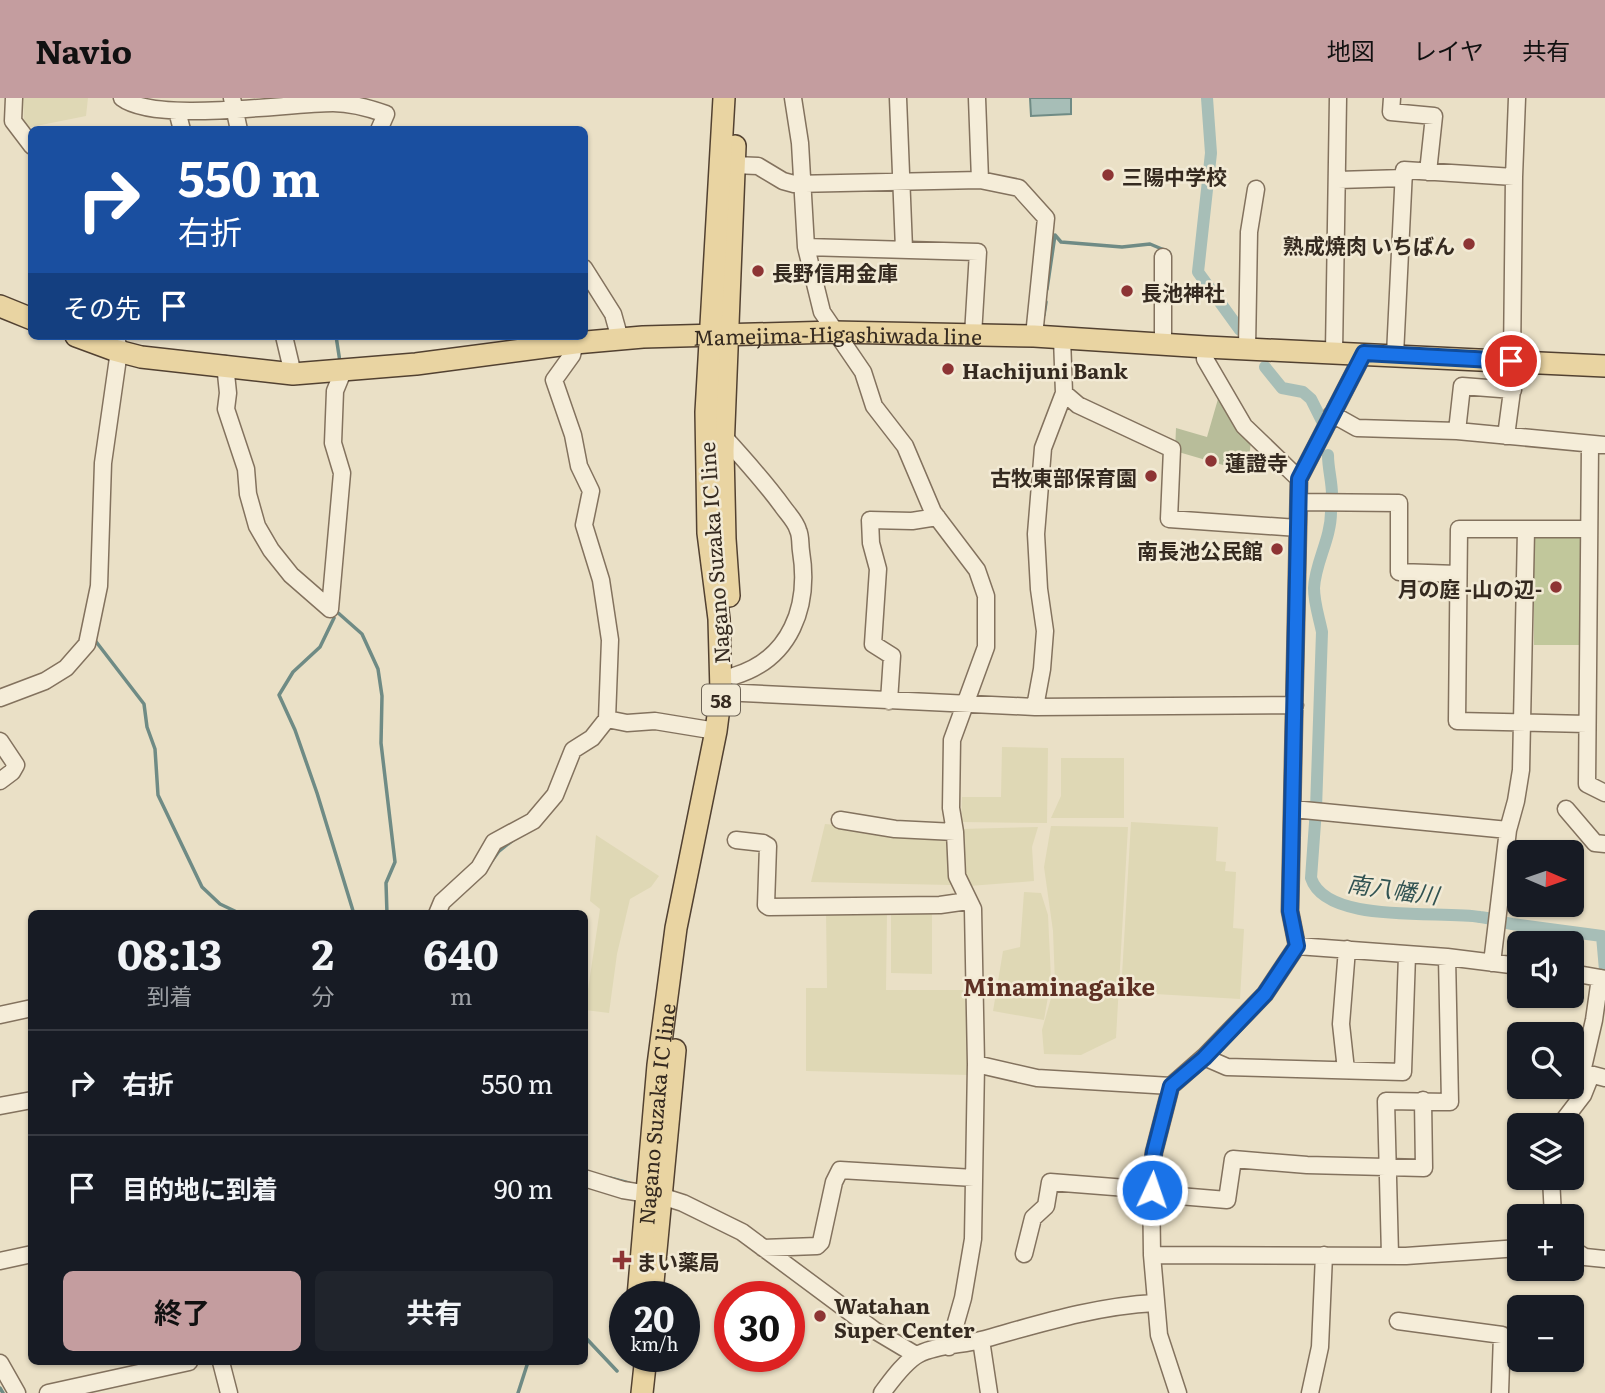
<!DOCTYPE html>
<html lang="ja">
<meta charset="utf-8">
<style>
:root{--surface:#171b24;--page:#20242c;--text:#f1f3f6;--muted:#9ea1a6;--line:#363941;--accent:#c49d9f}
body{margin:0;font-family:Literata,"Noto Sans JP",serif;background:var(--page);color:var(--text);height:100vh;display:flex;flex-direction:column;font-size:26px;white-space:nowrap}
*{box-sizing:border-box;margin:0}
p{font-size:23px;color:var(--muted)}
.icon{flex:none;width:38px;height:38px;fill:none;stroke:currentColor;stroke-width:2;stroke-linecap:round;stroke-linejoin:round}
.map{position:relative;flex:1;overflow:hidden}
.panel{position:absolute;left:28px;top:812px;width:560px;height:455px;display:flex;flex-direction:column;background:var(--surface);border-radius:10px;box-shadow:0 2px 5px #0004}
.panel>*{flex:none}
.top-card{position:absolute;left:28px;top:28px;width:560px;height:214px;border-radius:10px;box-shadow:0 2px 5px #0004;background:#1a4fa0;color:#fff;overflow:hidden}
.needle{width:46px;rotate:92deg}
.tools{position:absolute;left:1507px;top:742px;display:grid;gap:14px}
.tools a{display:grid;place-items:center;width:77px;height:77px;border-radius:10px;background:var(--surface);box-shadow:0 2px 5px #0004;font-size:35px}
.speed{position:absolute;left:609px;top:1183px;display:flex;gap:14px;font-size:35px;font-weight:700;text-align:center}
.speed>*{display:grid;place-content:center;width:91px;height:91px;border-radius:50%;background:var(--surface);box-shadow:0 2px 5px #0004;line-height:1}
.speed small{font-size:18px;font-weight:400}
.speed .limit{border:10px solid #d22;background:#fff;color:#111}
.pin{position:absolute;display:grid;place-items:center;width:60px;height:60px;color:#fff;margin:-30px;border:4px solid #fff;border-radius:50%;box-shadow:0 2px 7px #0007}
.me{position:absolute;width:77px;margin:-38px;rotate:3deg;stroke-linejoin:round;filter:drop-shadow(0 0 5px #0008)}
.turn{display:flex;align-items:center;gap:24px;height:147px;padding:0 35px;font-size:32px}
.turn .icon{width:91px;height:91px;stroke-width:2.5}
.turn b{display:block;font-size:49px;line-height:60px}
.then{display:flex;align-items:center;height:66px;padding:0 35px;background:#0003;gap:14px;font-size:26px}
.eta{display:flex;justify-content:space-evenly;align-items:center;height:119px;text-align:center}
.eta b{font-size:42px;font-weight:700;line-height:49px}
.cta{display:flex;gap:14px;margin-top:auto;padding:14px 35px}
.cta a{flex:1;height:80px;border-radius:10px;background:var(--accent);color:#111;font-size:28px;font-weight:700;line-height:80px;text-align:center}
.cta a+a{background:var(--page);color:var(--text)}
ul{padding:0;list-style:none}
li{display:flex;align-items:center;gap:21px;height:105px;padding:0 35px;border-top:2px solid var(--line)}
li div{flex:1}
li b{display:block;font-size:26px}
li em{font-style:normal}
header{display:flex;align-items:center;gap:42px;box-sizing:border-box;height:98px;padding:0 35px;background:var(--accent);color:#111}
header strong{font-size:33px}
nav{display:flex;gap:38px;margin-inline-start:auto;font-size:24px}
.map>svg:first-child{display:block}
.farmland{fill:#dfd8b5}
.green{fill:#c1c79b}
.cemetery{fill:#b8bd9a}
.water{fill:#a7beb7;stroke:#6f8b85;stroke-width:2}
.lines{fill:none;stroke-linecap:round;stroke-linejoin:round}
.stream{stroke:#6f8b85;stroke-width:3.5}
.canal{stroke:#a7beb7;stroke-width:12}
.minor-casing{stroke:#83725e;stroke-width:19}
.major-casing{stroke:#524131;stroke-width:24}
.minor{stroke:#f5edd9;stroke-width:16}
.major{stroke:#e9d4a2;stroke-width:21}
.route-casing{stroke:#114b97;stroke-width:18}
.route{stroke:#1a73e8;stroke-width:12}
.poi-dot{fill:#8d3434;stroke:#f2ead5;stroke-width:2.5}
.labels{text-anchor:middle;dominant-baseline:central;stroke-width:5;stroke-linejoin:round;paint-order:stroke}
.shield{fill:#f2ead5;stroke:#6e6456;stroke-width:2}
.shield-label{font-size:19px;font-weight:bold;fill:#352a20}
.poi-label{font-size:21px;font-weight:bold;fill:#352a20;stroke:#f2ead5;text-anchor:start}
.street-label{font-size:21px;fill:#352a20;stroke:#f2ead5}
.water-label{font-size:23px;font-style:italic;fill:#315352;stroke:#f2ead5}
.quarter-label{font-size:24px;font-weight:bold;fill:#5e3024;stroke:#f2ead5}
</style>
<header>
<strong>Navio</strong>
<nav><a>地図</a><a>レイヤ</a><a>共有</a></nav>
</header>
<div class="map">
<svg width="1605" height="1295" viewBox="0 0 1605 1295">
<rect width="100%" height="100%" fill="#eae0c6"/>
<path class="farmland" d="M23,0h65l-2,18 -60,12 -2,-7z
M1002,649l46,1 -1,75 -86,-1 1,-25h39z
M1061,660h63v60h-73l10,-22z
M1131,724l87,5 -2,34 10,1 -1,9 11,1 -3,56 11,1 -4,70 -119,-7z
M825,726l122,11 4,50 -140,-3z
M1051,728l77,1 -12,211 -35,17 -37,-1 -2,-24 13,-46 -2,-53 -9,-64z
M1038,729l-6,20 2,34 -65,5 -8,-13 -1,-44z
M596,737l63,41 -8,11 -21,12 -13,55 -8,59 -24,-3 15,-101 -10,-8z
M1024,794l17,1 7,22 3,64 -7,41 -51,-9 10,-60 17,-4z
M891,812h41v64l-41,-1z
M826,814h61l-1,78h85l-2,85 -163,-4v-83h21z"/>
<path class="green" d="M1534,437l48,1 -1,109h-47z"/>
<path class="cemetery" d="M1218,301l4,1 29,42 -4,30 -72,-21 1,-23 31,9z"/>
<path class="water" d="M1030,0h41v16l-40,2z"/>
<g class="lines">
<path class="stream" d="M279,0h4
M1055,137l6,7 61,5 28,-3 19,8 1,5
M1047,191l8,-54
M1044,217l2,-13
M336,238l4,26
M336,513l26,23 16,35 4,27 -1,47 14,119 -9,21 1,31
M334,520l-14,29 -27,25 -14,23 16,35 22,63 37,121
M94,541l50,65 3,23 8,22 3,46 44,92 18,17 21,10
M491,764l8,-11 14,-11
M610,1080l19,5
M584,1238l33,35
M0,1290l3,5
M518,1295l10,-31"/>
<path class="canal" d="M1207,0l4,55 -13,119 42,58
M1265,269l17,21 21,4 8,7 12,24
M1328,357c0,14 4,26 4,40
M1331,414c0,27 -16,51 -17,76 0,15 5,29 8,44l-6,177 -5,69c15,47 130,32 169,39 11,1 21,5 32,7 30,4 60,8 90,12l3,34"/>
<defs>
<path id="minor" d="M14,0l-1,23 19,25
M122,0c34,26 165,5 211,5 18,0 36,5 53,11l-7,16
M232,0l7,32
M793,0l7,45 6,104 16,65 41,60 11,34 31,40 28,66 44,58 9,26v51l-34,93 -1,68 4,24 2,44 16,33 3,155 -3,175 -10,59 -14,49
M898,0l6,151
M977,0l3,82
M1392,0l-1,14 43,4 -6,56
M177,13l5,19
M734,67l24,1 25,15 11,3 186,-4 39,8 27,30 -12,118
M1338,82l66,-2
M806,149l172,5 -5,83
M1163,159v87
M584,170l29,46 7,25
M284,238l9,38
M575,245l-3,12 -18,25 19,55 6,31 12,25 -7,34 17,55 9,60 -3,79 20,4 28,-2 61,10
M1206,249l-1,12 39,67 55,53
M1247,250l2,-116 7,-43
M1334,254l4,-254
M1395,257l9,-185 110,7
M1512,263l2,-184 3,-79
M225,266l3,29 -2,16 20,60 2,25 9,32 14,24 20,25 39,34
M1064,295l14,12 94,44 -3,70 129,9
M1332,316l25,14 100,3 148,14
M1457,333l5,-45 51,4
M1506,338l10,-75
M724,339c21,23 41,45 59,70 5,7 13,15 15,23 3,6 2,15 3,21 9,55 -10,108 -67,125
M1590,347l-3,339 18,9
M1299,404l100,1v69l58,2
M330,511l12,-136 -9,-30 2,-52 9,-22
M721,594l314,15 260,-2
M0,600l45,-17 21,-13 21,-24 12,-58 4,-123 16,-112 -3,-15
M889,603l3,-45 -19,-12 5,-75 -7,-26 -1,-23 42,1 25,-4
M1035,609l7,-38 3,-38 -6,-42 -3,-55 7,-86 21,-55 -2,-55
M1587,626l-130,-3 2,-192h130
M0,643l16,24 -4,7 -12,9
M1293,711l215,21
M1566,711l29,34 10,1
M840,722l55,9 60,3
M736,742l27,3 5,3 -2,59 3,2 171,-2 28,-4
M437,816l5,-12 37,-34 15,-26 39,-21 22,-26 18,-45 19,-12 15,-19
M1297,848l-7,-35 9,-432 65,-126
M1297,848l150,11 72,9
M1492,865l16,-133 8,-29 5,-31 5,-240
M1572,875l33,6
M1600,880l-6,42 -12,52 23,6
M0,917l32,-7
M1204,959l23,10 176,5 4,-117
M976,966l61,14 134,8 -17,66 -3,23 1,80 7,80 19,58
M1346,972l-5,-46 6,-75
M1171,988l33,-29 61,-63 32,-48
M0,1008l32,-6
M1560,1027l23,-30 8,-20
M584,1080l39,12 38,6 22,7 59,29 132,98 42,25
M1551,1080l2,38
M763,1150l54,-2 4,-4 13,-60 6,-12 134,8
M1572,1151l13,8 20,2
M1024,1156l9,-36 13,-12 4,-24 102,8 15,5 60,5 6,-41 74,6 117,3 -1,-68
M1152,1157l254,1 113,-8
M1390,1157l-4,-154 64,1 -3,-145
M0,1163l32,-7
M1398,1223l104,14 -2,58
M981,1242l8,53
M221,1264l8,31
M0,1265l17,30
M48,1295l141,-31
M882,1295c9,-12 23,-32 37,-39 18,-9 43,-9 62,-14 58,-16 114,-34 174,-37
M1310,1295l10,-46 4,-92"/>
<g id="major">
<path d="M0,208l32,13"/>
<path id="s1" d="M76,238l38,14 27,7 152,17 123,-10 159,-21 68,-6 191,-5 200,4 172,11 399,19"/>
<path d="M729,498l-4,-57 -2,-88 12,-305"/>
<path d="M653,1184l22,-232"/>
<path id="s2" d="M638,1199l20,-232 18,-137 40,-197 5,-39 -2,-73 -11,-86 -2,-121 18,-314"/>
<path d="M642,1295l4,-37"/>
</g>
</defs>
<use href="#minor" class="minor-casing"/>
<use href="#major" class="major-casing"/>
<use href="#minor" class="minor"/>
<use href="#major" class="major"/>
</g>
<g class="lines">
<defs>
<path id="route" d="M1152,1092l-1,-15 3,-23 17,-66 33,-28 61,-64 32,-48 -7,-35 9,-432 65,-126 147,8"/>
</defs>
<use href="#route" class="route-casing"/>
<use href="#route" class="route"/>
</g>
<g class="poi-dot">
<circle cx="1108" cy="77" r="7"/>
<circle cx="1469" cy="146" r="7"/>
<circle cx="758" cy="173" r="7"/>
<circle cx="1127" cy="193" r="7"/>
<circle cx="948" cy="271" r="7"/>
<circle cx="1211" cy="363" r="7"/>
<circle cx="1151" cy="378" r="7"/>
<circle cx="1277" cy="451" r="7"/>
<circle cx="1556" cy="489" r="7"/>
<path d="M618.5 1151.5h7v7h7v7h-7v7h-7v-7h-7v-7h7z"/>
<circle cx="820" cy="1218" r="7"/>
</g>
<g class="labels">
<rect class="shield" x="702" y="586.5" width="38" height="31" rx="5"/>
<g class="shield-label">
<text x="721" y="602">58</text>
</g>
<g class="poi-label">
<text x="1122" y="77">三陽中学校</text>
<text x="1455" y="146" text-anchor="end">熟成焼肉 いちばん</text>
<text x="772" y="173">長野信用金庫</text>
<text x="1141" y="193">長池神社</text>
<text x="962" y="271">Hachijuni Bank</text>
<text x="1225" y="363">蓮證寺</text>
<text x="1137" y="378" text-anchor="end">古牧東部保育園</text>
<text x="1263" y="451" text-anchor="end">南長池公民館</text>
<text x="1542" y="489" text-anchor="end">月の庭 -山の辺-</text>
<text x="636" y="1162">まい薬局</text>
<text x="834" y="1206">Watahan<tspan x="834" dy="24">Super Center</tspan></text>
</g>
<g class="street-label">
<text stroke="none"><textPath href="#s1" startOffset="768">Mamejima-Higashiwada line</textPath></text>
<text transform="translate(713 455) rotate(-94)">Nagano Suzaka IC line</text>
<text stroke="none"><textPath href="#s2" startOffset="184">Nagano Suzaka IC line</textPath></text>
</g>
<g class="water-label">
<text transform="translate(1393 790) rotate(8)">南八幡川</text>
</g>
<g class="quarter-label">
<text x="1059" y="887">Minaminagaike</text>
</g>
</g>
</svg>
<div class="tools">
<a><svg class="needle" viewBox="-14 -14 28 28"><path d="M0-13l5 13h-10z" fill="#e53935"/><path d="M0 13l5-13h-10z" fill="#9ea1a6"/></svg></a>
<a><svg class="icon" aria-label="sound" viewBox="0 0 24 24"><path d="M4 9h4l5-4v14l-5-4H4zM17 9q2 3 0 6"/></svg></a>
<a><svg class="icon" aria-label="search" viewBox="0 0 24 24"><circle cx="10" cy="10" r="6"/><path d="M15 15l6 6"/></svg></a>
<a><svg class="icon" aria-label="layers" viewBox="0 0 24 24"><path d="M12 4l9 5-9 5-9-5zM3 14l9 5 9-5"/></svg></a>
<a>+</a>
<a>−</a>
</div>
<div class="speed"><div>20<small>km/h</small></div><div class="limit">30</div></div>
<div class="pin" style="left:1511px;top:263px;background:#d93025"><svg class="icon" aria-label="arrive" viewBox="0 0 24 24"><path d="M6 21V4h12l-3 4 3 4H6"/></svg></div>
<svg class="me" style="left:1152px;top:1092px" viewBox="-20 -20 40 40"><circle r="17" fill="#1a73e8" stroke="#fff" stroke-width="3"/><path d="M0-11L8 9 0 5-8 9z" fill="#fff"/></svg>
<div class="top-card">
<div class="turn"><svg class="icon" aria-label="right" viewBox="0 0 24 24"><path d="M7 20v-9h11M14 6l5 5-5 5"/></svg><div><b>550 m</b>右折</div></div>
<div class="then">その先<svg class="icon" aria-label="arrive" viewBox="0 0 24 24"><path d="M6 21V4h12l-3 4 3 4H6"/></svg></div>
</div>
<section class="panel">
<div class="eta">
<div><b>08:13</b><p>到着</p></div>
<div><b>2</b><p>分</p></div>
<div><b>640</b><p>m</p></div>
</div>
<ul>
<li><svg class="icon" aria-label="right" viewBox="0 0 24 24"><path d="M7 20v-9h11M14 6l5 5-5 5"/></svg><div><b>右折</b></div><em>550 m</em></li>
<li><svg class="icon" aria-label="arrive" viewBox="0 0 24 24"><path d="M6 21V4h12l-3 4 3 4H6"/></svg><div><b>目的地に到着</b></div><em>90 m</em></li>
</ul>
<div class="cta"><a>終了</a><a>共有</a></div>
</section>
</div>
